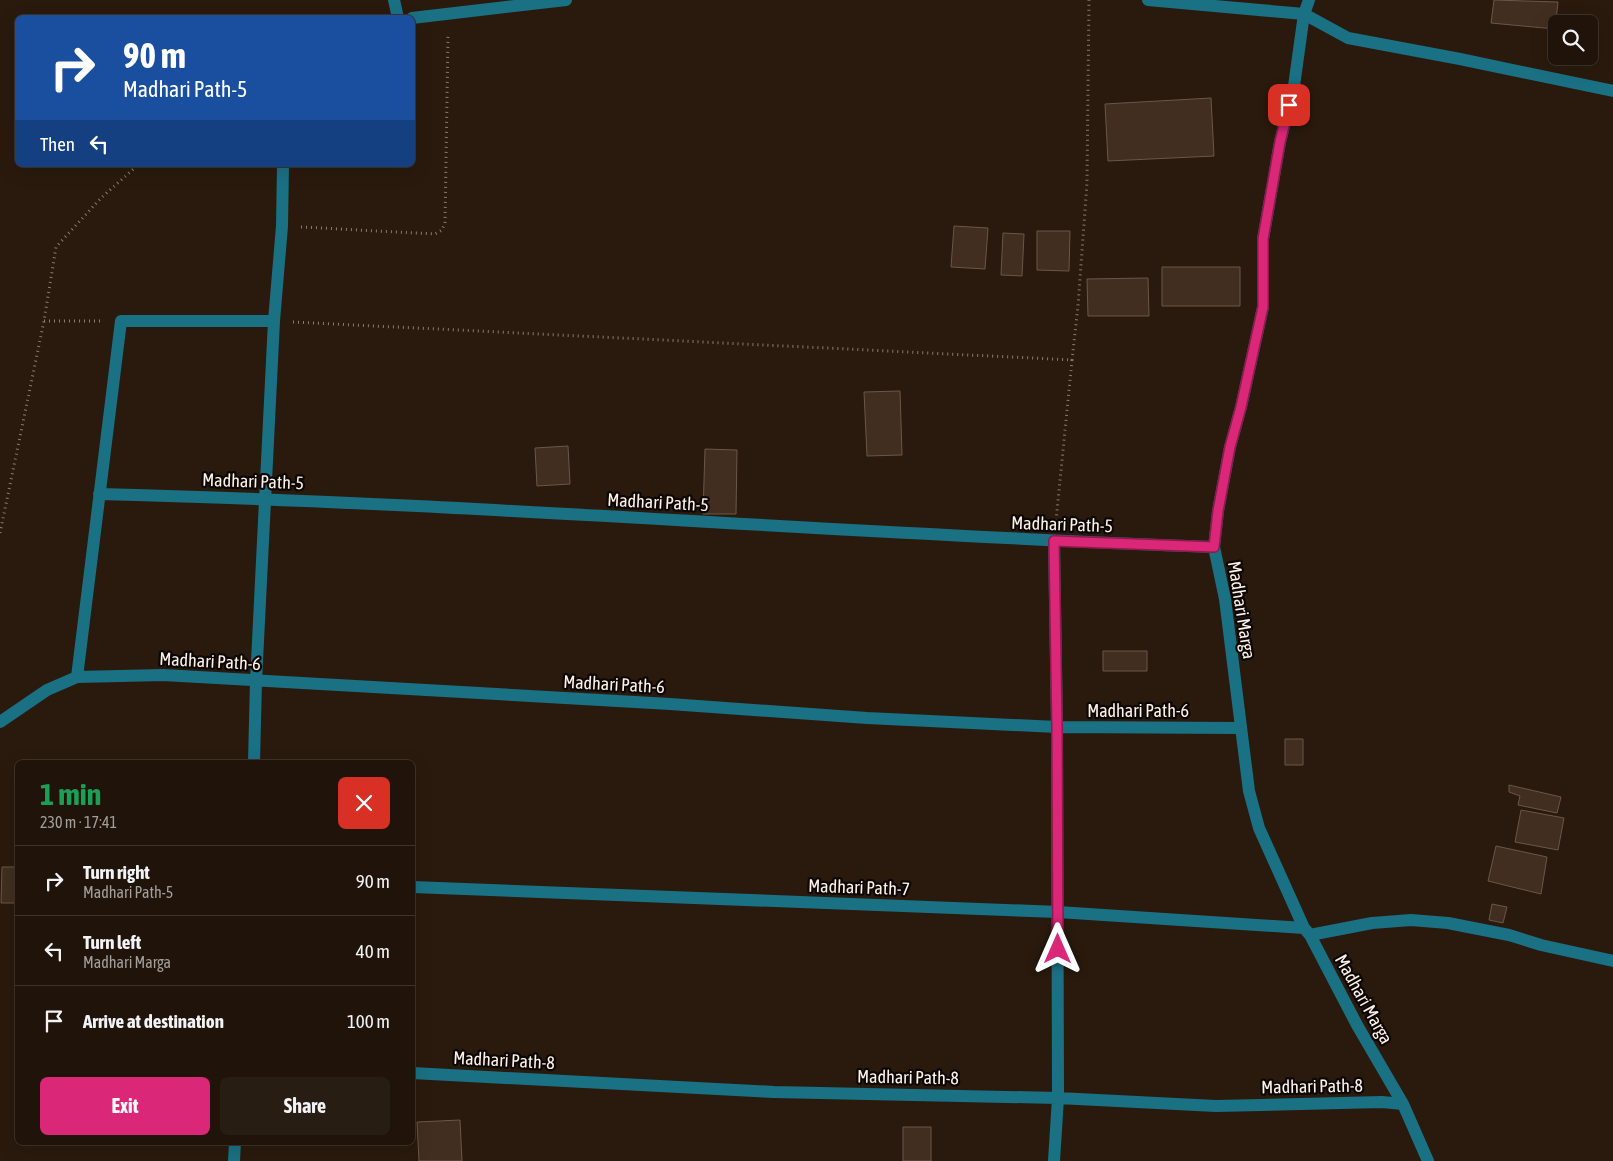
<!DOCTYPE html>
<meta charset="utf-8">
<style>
:root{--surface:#20140a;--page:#281d13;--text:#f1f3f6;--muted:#a29e9c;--line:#3d332b;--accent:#db2777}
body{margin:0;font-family:"Asap Condensed",sans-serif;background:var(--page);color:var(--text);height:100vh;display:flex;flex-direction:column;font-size:19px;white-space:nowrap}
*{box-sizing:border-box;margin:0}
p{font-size:16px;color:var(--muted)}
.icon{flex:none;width:28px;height:28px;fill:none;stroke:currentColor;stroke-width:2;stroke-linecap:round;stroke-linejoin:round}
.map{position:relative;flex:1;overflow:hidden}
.drawer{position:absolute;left:15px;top:760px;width:400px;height:385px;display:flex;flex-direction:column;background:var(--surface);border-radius:8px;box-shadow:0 5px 20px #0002,0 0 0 1px var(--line)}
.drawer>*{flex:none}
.hud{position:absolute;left:15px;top:15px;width:400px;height:152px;border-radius:8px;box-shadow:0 5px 20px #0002,0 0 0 1px var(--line);background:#1a4fa0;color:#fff;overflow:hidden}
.tools{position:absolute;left:1548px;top:15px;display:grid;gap:10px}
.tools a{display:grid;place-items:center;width:50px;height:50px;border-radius:8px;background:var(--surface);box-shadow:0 5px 20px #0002,0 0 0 1px var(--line);font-size:25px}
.pin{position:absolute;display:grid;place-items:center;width:42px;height:42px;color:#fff;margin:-21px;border-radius:10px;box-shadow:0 2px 8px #0006}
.me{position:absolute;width:55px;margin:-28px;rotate:0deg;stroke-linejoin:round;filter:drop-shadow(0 0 4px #0008)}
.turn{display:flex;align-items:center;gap:18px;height:105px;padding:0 25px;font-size:22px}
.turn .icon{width:65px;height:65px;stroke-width:2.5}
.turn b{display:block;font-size:35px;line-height:42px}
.then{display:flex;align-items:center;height:48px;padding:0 25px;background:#0003;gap:10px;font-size:19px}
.round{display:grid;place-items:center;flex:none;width:52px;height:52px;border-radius:8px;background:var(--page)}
.overview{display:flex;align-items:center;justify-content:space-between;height:85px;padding:0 25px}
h1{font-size:30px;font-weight:700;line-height:38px;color:#1e9e55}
.action{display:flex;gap:10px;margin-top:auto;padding:10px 25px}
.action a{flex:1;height:58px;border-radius:8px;background:var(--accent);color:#fff;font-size:20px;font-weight:700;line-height:58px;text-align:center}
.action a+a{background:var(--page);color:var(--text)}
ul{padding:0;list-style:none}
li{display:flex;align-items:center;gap:15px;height:70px;padding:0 25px;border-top:1px solid var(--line)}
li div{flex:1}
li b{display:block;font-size:19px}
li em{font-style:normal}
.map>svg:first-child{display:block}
.building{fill:#412e21;stroke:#6b5748}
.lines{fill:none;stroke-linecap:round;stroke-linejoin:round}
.path{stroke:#897b70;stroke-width:3;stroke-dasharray:1 4;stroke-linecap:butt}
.minor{stroke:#1a7184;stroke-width:12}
.route-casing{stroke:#8e194d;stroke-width:12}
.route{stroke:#db2777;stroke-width:9}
.labels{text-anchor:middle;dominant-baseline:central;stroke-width:4.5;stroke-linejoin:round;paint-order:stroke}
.street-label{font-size:18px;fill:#fef2ea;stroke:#0d0703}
</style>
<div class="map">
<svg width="1613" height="1161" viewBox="0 0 1613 1161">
<rect width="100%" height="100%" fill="#2a1a0d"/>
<path class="building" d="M1494,0l64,2 -3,27 -64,-6z
M1211,98l3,58 -106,5 -3,-57z
M954,226l34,2 -3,41 -34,-2z
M1037,231h33l-1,40 -32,-1z
M1003,233l21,1 -2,42 -21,-1z
M1162,267h78v39h-78z
M1148,278l1,38h-61l-1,-37z
M900,391l2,64 -35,1 -3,-64z
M568,446l2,38 -33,2 -2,-38z
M705,449l32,1 -1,64h-33z
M1103,651h44v20h-44z
M1285,739h18v26h-18z
M1509,785l52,12 -4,16 -39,-8 2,-9 -11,-4z
M1521,810l43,8 -6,32 -43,-8z
M1496,846l51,11 -6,37 -53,-13z
M2,867h16v36h-17z
M1492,904l15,3 -4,16 -14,-3z
M460,1120l2,41h-43l-2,-39z
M903,1127h28v34h-28z"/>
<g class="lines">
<path class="path" d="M301,227l134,7 7,-4 3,-7 3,-189
M44,321h57
M293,322l779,38 -16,161
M1072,360l6,-54 9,-123 2,-183
M0,533l44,-212 12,-74 45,-49 37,-33"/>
<path class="minor" d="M394,0l4,18
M1148,0l156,14 44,24 112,21 153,32
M1309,0l-5,14 -10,72 -14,56 -17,97v68l-22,100 -11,40 -12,64 -4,36 11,52 24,192 10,37 45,100 6,7 47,90 46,79 25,57
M412,18l154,-18
M99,494c372,9 744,40 1115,53
M1054,541l3,186 1,371 -4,63
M77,677l44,-356h153l8,-95 1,-61
M0,722l47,-32 30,-13 86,-2 507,29 197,14 190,9 183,1
M254,762l2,-81 18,-360
M412,887l646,25 246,16
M1310,935l62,-12 39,-3 37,3 61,12 32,10 72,16
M412,1073l362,19 284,6 158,8 166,-4 21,2
M234,1161l1,-19"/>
</g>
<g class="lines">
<defs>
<path id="route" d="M1058,949l-1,-222 -3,-186 160,6 4,-36 12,-64 11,-40 22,-100v-68l17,-97 9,-37"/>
</defs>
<use href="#route" class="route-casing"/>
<use href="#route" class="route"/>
</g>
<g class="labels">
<g class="street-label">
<text transform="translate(253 481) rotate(2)">Madhari Path-5</text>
<text transform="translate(658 502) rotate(3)">Madhari Path-5</text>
<text transform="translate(1062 524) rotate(2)">Madhari Path-5</text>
<text transform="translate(1242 610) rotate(81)">Madhari Marga</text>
<text transform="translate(210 661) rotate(3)">Madhari Path-6</text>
<text transform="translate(614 684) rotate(3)">Madhari Path-6</text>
<text x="1138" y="710">Madhari Path-6</text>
<text transform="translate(859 887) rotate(2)">Madhari Path-7</text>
<text transform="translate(1364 999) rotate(61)">Madhari Marga</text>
<text transform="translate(504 1060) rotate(3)">Madhari Path-8</text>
<text transform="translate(908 1077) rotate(1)">Madhari Path-8</text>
<text transform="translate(1312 1086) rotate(-1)">Madhari Path-8</text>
</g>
</g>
</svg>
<div class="tools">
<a><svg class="icon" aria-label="search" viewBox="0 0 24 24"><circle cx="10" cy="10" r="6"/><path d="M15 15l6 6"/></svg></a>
</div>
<div class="pin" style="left:1289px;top:105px;background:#d93025"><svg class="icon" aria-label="arrive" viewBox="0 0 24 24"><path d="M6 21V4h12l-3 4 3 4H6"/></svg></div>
<svg class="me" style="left:1058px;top:949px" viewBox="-20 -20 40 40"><path d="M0-17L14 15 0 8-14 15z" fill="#db2777" stroke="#fff" stroke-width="4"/></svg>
<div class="hud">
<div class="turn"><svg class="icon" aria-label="right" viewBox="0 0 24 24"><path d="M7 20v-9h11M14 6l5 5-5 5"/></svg><div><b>90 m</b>Madhari Path-5</div></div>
<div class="then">Then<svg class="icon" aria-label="left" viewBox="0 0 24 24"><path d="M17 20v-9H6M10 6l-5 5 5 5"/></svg></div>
</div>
<section class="drawer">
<div class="overview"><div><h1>1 min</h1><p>230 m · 17:41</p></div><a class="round" style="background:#d93025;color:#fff"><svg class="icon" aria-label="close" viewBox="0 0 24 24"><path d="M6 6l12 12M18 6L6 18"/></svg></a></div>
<ul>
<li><svg class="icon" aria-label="right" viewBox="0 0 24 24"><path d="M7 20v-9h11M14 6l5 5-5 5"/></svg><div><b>Turn right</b><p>Madhari Path-5</p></div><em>90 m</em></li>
<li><svg class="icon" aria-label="left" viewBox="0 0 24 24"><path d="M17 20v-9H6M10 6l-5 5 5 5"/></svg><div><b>Turn left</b><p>Madhari Marga</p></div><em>40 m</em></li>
<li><svg class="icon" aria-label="arrive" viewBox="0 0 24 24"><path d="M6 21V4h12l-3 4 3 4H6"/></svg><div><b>Arrive at destination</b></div><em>100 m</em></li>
</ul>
<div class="action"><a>Exit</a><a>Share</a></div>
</section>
</div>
